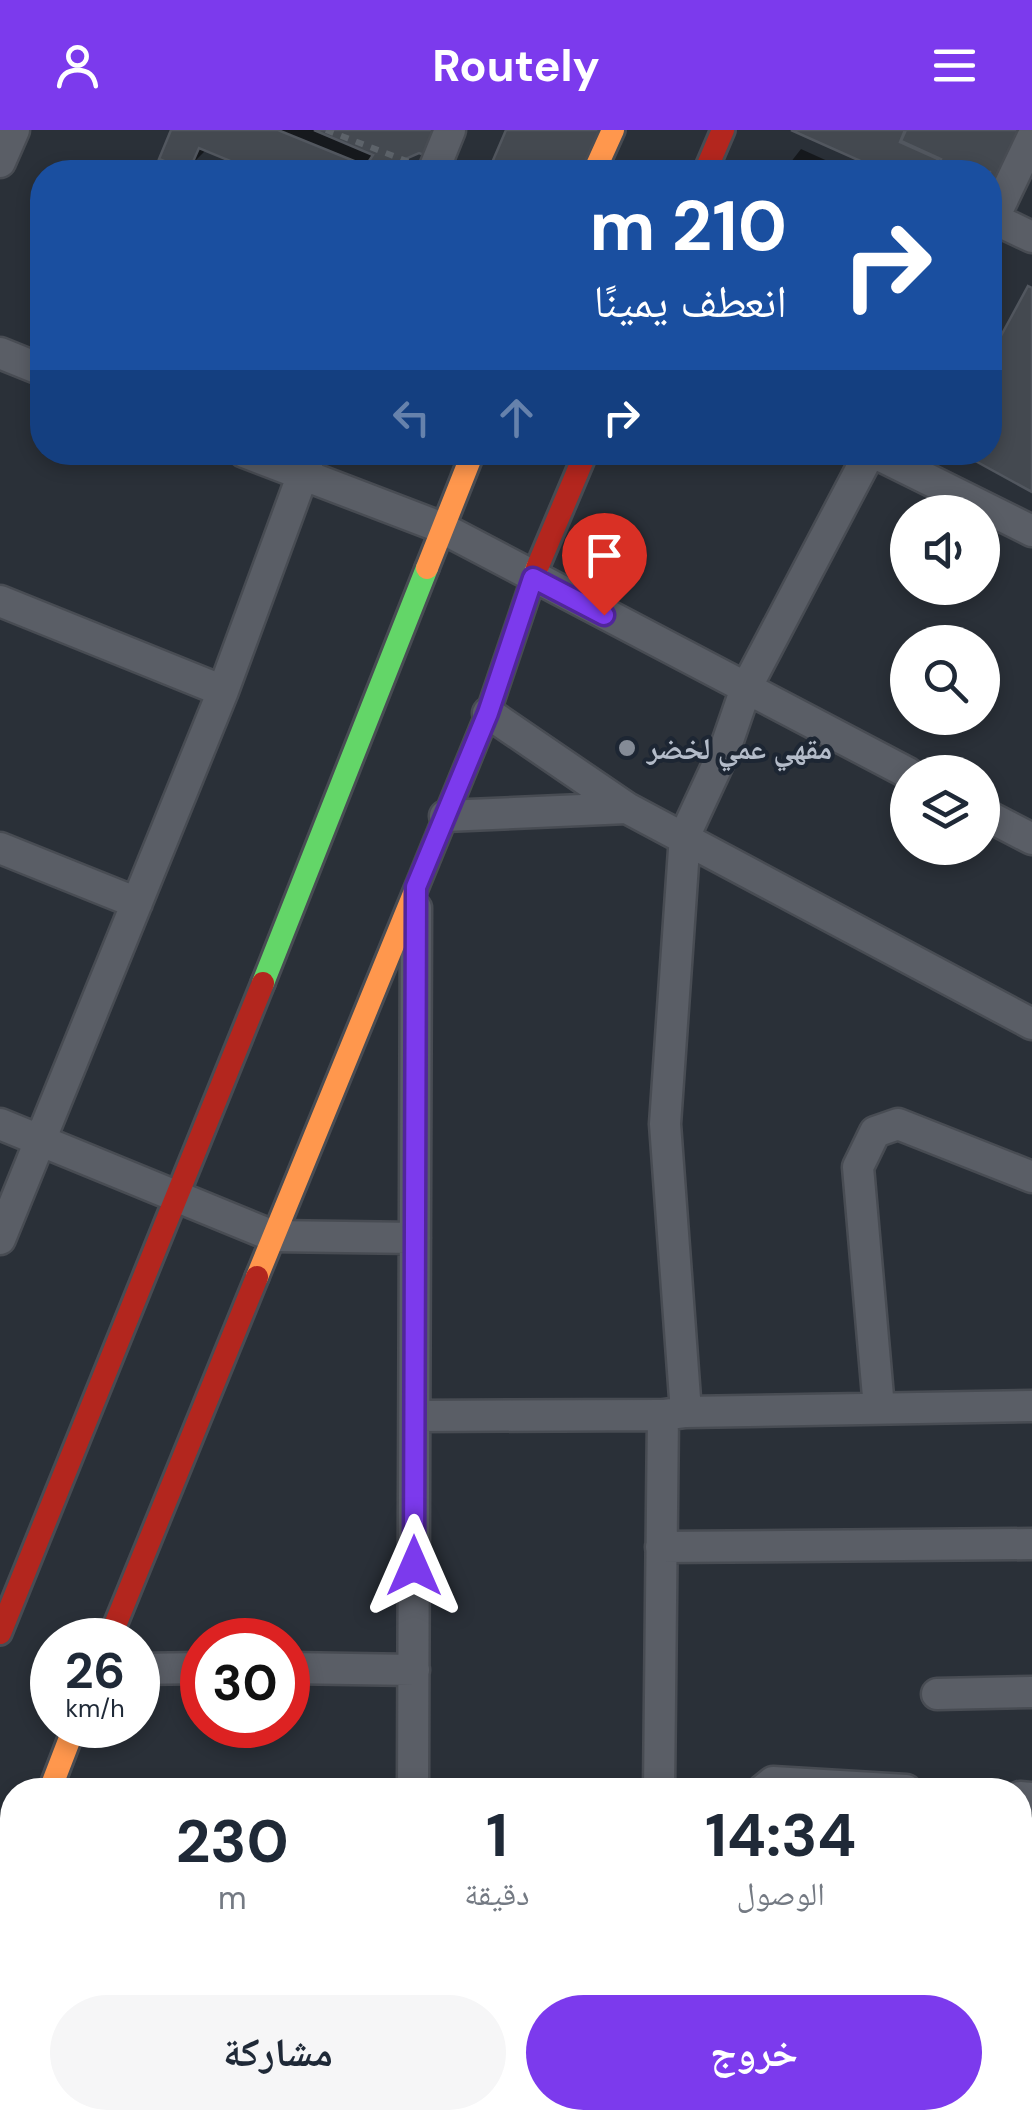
<!DOCTYPE html>
<html lang="ar">
<meta charset="utf-8">
<style>
:root{--surface:#fff;--page:#f6f6f7;--text:#1f2937;--muted:#747a83;--accent:#7c3aed}
body{margin:0;font-family:"DM Sans","Noto Naskh Arabic",sans-serif;background:var(--page);color:var(--text);direction:rtl;height:100vh;display:flex;flex-direction:column;font-size:38px;white-space:nowrap}
*{box-sizing:border-box;margin:0}
p{font-size:32px;color:var(--muted)}
.icon{flex:none;width:55px;height:55px;fill:none;stroke:currentColor;stroke-width:2;stroke-linecap:round;stroke-linejoin:round}
.map{position:relative;flex:1;overflow:hidden;direction:ltr}
.drawer{position:absolute;left:0px;top:1648px;width:1032px;height:352px;display:flex;flex-direction:column;background:var(--surface);border-radius:40px 40px 0 0;box-shadow:0 5px 15px #0003;direction:rtl}
.drawer>*{flex:none}
.top-card{position:absolute;left:30px;top:30px;width:972px;height:305px;border-radius:40px;box-shadow:0 5px 15px #0003;direction:rtl;background:#1a4fa0;color:#fff;overflow:hidden}
.tools{position:absolute;left:890px;top:365px;display:grid;gap:20px}
.tools a{display:grid;place-items:center;width:110px;height:110px;border-radius:50%;background:var(--surface);box-shadow:0 5px 15px #0003;font-size:50px}
.speed{position:absolute;left:30px;top:1488px;display:flex;gap:20px;font-size:50px;font-weight:700;text-align:center}
.speed>*{display:grid;place-content:center;width:130px;height:130px;border-radius:50%;background:var(--surface);box-shadow:0 5px 15px #0003;line-height:1}
.speed small{font-size:25px;font-weight:400}
.speed .limit{border:15px solid #d22;background:#fff;color:#111}
.pin{position:absolute;display:grid;place-items:center;width:85px;height:85px;color:#fff;margin:-102px -42px;border-radius:50% 50% 50% 0;rotate:-45deg;box-shadow:0 0 10px #0007}
.pin .icon{rotate:45deg}
.me{position:absolute;width:110px;margin:-55px;rotate:0deg;stroke-linejoin:round;filter:drop-shadow(0 0 8px #0008)}
.turn{display:flex;align-items:center;gap:35px;height:210px;padding:0 50px;font-size:45px}
.turn .icon{width:130px;height:130px;stroke-width:2.5}
.turn b{display:block;font-size:70px;line-height:85px}
.lanes{display:flex;align-items:center;height:95px;padding:0 50px;background:#0003;justify-content:center;gap:50px;direction:ltr}
.lanes .off{opacity:.35}
.eta{display:flex;justify-content:space-evenly;align-items:center;height:170px;text-align:center}
.eta b{font-size:60px;font-weight:700;line-height:70px}
.primary-button{display:flex;gap:20px;margin-top:auto;padding:20px 50px}
.primary-button a{flex:1;height:115px;border-radius:60px;background:var(--accent);color:#fff;font-size:40px;font-weight:700;line-height:115px;text-align:center}
.primary-button a+a{background:var(--page);color:var(--text)}
header{display:flex;justify-content:space-between;align-items:center;height:130px;padding:0 50px;background:var(--accent);color:#fff;font-size:45px;font-weight:700}
.map>svg:first-child{display:block}
.shadow{fill:#0007}
.building{fill:#444950;stroke:#52575f;stroke-width:2.5}
.lines{fill:none;stroke-linecap:round;stroke-linejoin:round}
.street-casing{stroke:#484c53;stroke-width:35}
.fast-casing{stroke:#484c53;stroke-width:28}
.slow-casing{stroke:#484c53;stroke-width:28}
.jam-casing{stroke:#484c53;stroke-width:28}
.path{stroke:#5d636a;stroke-width:6;stroke-dasharray:8 8;stroke-linecap:butt}
.street{stroke:#5a5e66;stroke-width:30}
.fast{stroke:#63d668;stroke-width:22}
.slow{stroke:#ff974d;stroke-width:22}
.jam{stroke:#b3261e;stroke-width:22}
.route-casing{stroke:#51269a;stroke-width:25}
.route{stroke:#7c3aed;stroke-width:18}
.poi-dot{fill:#848b96;stroke:#1d2633;stroke-width:4}
.labels{text-anchor:middle;dominant-baseline:central;stroke-width:8;stroke-linejoin:round;paint-order:stroke}
.poi-label{font-size:30px;font-weight:bold;fill:#b4bcc9;stroke:#1d2633;text-anchor:start}
</style>
<header><svg class="icon" aria-label="menu" viewBox="0 0 24 24"><path d="M4 6h16M4 12h16M4 18h16"/></svg>Routely<svg class="icon" aria-label="person" viewBox="0 0 24 24"><circle cx="12" cy="8" r="4"/><path d="M4 21q1-7 8-7t8 7"/></svg></header>
<div class="map">
<svg width="1032" height="1998" viewBox="0 0 1032 1998">
<rect width="100%" height="100%" fill="#2a3038"/>
<path class="shadow" d="M174,0h286l-41,20 -44,11 -4,11h-107l-57,-23 -19,19z
M797,0h235l-42,67v-25h-99z
M801,19l51,23h-69z"/>
<path class="building" d="M171,0h107l86,35 -3,7h-104l-58,-24 -10,23 -30,-12z
M314,0h134l-12,29 -17,-6 -34,15 -16,-7 4,-6z
M506,0h99l-17,42h-100z
M791,0h114l-5,12 38,17 -6,13h-47z
M906,0h119l-26,57 -9,-4v-11h-55l6,-13 -40,-18z
M1028,156l4,2v204l-73,-40h31v-96z"/>
<g class="lines">
<defs>
<path id="street" d="M0,32l14,-32
M433,42l17,-42
M994,89l38,18
M990,96l42,-88
M0,223l42,17
M244,322l196,75 468,246
M873,322l159,79
M0,471l223,90
M488,583l139,95 405,216
M982,683l50,26
M445,686l182,-8
M0,718l137,55
M0,994l273,112 142,2
M0,1109l223,-548 88,-239
M879,1278l-21,-241 17,-35 23,-8 134,53
M686,1282l346,-6
M415,1286l248,-1
M661,1417l371,-3
M288,1538l126,2
M138,1539l64,-1
M937,1564l95,-2
M413,1660l3,-882
M659,1660l4,-375 23,-3 -21,-288 20,-289 40,-86 21,-61 124,-236
M763,1660l10,-8 133,8
M1020,1667l12,1
M1020,1887l12,1
M175,1988l1,10
M426,1988l1,10
M667,1988l1,10
M940,1988l1,10"/>
<path id="fast" d="M263,853l164,-415"/>
<path id="slow" d="M594,42l19,-42
M427,438l46,-116
M257,1147l231,-564 49,-145
M50,1660l25,-65
M0,1792l12,-33"/>
<path id="jam" d="M705,42l18,-42
M537,438l49,-116
M0,1503l263,-650
M109,1510l148,-363"/>
</defs>
<use href="#street" class="street-casing"/>
<use href="#fast" class="fast-casing"/>
<use href="#slow" class="slow-casing"/>
<use href="#jam" class="jam-casing"/>
<path class="path" d="M326,0l83,32"/>
<use href="#street" class="street"/>
<use href="#fast" class="fast"/>
<use href="#slow" class="slow"/>
<use href="#jam" class="jam"/>
</g>
<g class="lines">
<defs>
<path id="route" d="M414,1436l2,-679 72,-174 45,-135 71,37"/>
</defs>
<use href="#route" class="route-casing"/>
<use href="#route" class="route"/>
</g>
<circle class="poi-dot" cx="627" cy="618" r="10"/>
<g class="labels">
<g class="poi-label">
<text x="647" y="618">مقهي عمي لخضر</text>
</g>
</g>
</svg>
<div class="tools">
<a><svg class="icon" aria-label="sound" viewBox="0 0 24 24"><path d="M4 9h4l5-4v14l-5-4H4zM17 9q2 3 0 6"/></svg></a>
<a><svg class="icon" aria-label="search" viewBox="0 0 24 24"><circle cx="10" cy="10" r="6"/><path d="M15 15l6 6"/></svg></a>
<a><svg class="icon" aria-label="layers" viewBox="0 0 24 24"><path d="M12 4l9 5-9 5-9-5zM3 14l9 5 9-5"/></svg></a>
</div>
<div class="speed"><div>26<small>km/h</small></div><div class="limit">30</div></div>
<div class="pin" style="left:604px;top:485px;background:#d93025"><svg class="icon" aria-label="arrive" viewBox="0 0 24 24"><path d="M6 21V4h12l-3 4 3 4H6"/></svg></div>
<svg class="me" style="left:414px;top:1436px" viewBox="-20 -20 40 40"><path d="M0-17L14 15 0 8-14 15z" fill="#7c3aed" stroke="#fff" stroke-width="4"/></svg>
<div class="top-card">
<div class="turn"><svg class="icon" aria-label="right" viewBox="0 0 24 24"><path d="M7 20v-9h11M14 6l5 5-5 5"/></svg><div><b>210 m</b>انعطف يمينًا</div></div>
<div class="lanes"><svg class="icon off" aria-label="left" viewBox="0 0 24 24"><path d="M17 20v-9H6M10 6l-5 5 5 5"/></svg><svg class="icon off" aria-label="ahead" viewBox="0 0 24 24"><path d="M12 20V5M6 11l6-6 6 6"/></svg><svg class="icon" aria-label="right" viewBox="0 0 24 24"><path d="M7 20v-9h11M14 6l5 5-5 5"/></svg></div>
</div>
<section class="drawer">
<div class="eta">
<div><b>14:34</b><p>الوصول</p></div>
<div><b>1</b><p>دقيقة</p></div>
<div><b>230</b><p>m</p></div>
</div>
<div class="primary-button"><a>خروج</a><a>مشاركة</a></div>
</section>
</div>
